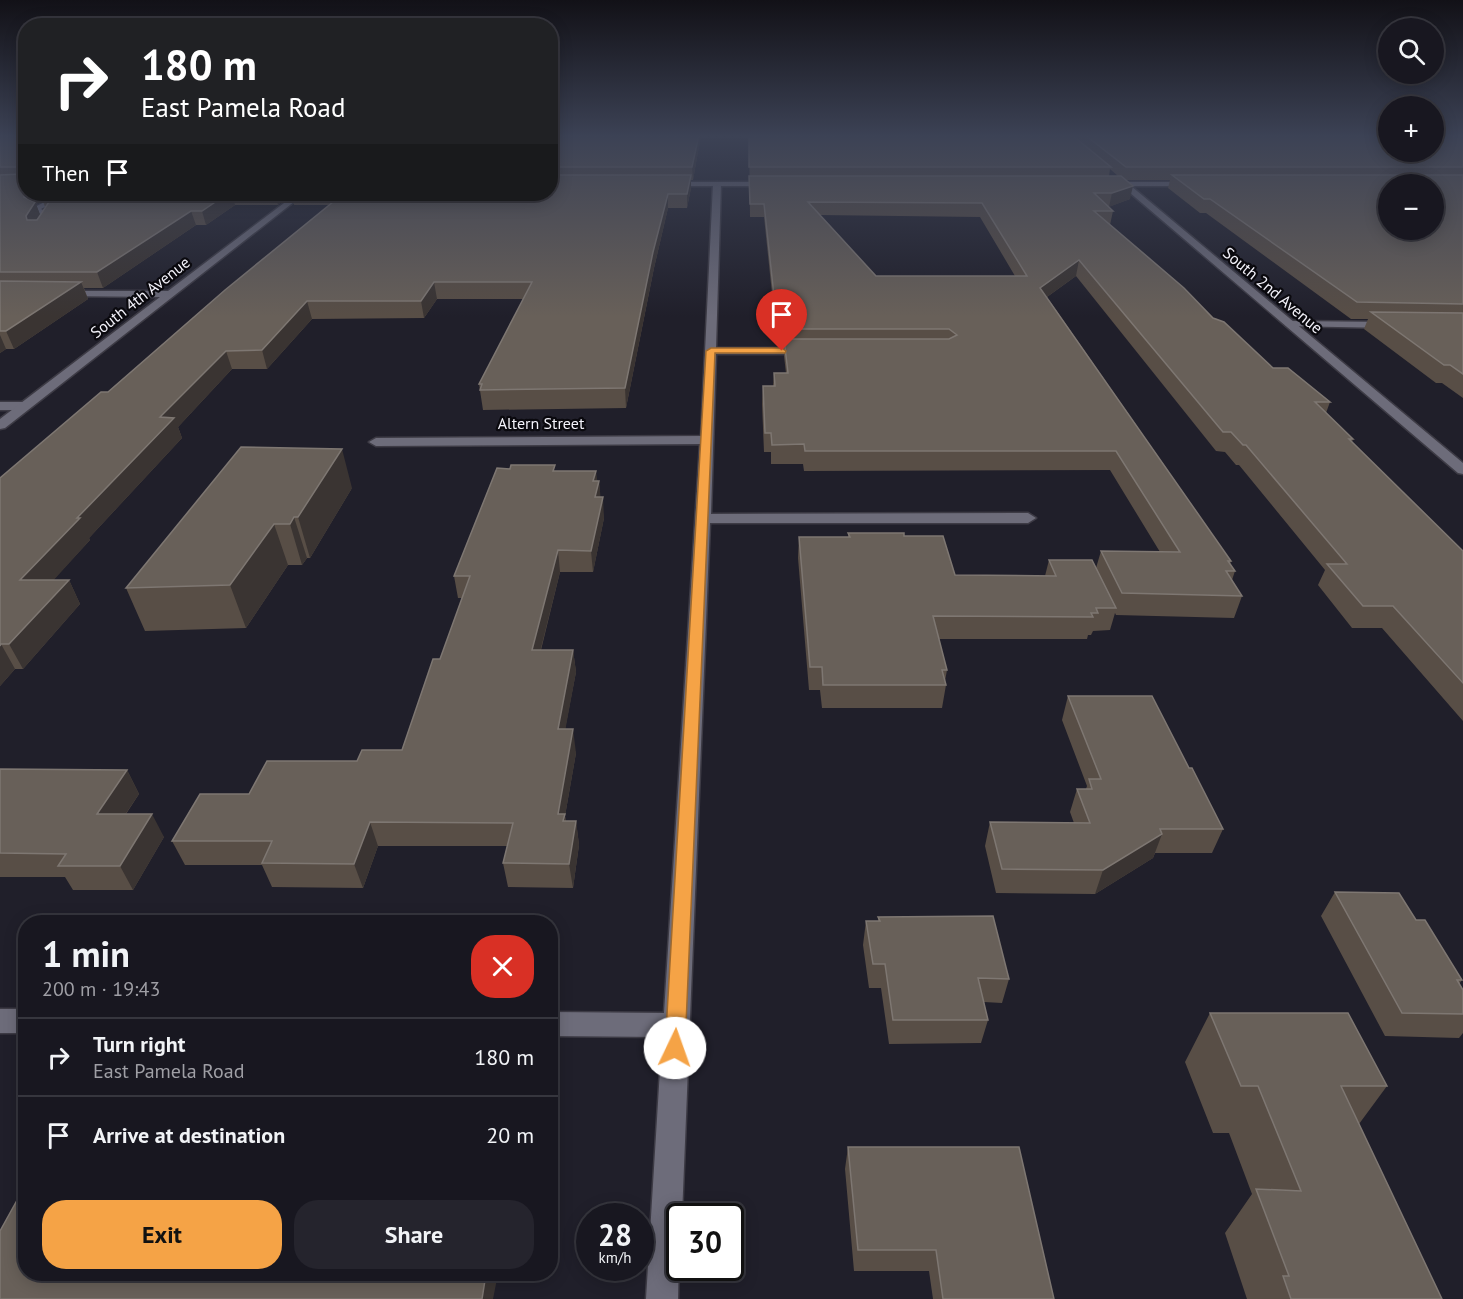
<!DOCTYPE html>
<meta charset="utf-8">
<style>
:root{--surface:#181720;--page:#25242d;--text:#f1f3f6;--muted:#9f9fa5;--line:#36363e;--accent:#f5a346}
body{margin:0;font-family:"PT Sans",sans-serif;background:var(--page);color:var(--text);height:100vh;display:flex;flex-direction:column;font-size:22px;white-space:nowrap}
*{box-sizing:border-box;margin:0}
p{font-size:20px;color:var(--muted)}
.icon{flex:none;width:33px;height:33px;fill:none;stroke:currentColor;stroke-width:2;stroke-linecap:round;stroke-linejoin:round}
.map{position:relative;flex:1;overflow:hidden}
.panel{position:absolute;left:18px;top:915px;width:540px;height:366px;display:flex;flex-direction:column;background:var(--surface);border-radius:24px;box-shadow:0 3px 15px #0003,0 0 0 2px var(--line)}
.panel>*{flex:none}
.banner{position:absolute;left:18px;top:18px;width:540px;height:183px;border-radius:24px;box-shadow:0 3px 15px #0003,0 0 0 2px var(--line);background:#202124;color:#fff;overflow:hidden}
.buttons{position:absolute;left:1378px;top:18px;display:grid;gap:12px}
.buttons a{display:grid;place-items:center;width:66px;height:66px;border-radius:50%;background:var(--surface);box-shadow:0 3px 15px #0003,0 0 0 2px var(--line);font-size:30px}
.speed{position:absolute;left:576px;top:1203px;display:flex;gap:12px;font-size:30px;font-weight:700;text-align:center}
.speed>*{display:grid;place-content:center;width:78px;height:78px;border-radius:50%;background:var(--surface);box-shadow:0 3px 15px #0003,0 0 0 2px var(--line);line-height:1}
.speed small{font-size:15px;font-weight:400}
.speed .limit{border:3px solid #111;border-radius:9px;background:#fff;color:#111}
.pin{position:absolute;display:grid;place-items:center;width:51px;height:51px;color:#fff;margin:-62px -26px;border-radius:50% 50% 50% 0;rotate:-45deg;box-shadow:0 0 6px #0007}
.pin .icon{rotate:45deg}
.me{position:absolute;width:66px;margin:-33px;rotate:3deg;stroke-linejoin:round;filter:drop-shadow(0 0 4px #0008)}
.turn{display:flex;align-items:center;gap:21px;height:126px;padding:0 24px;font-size:27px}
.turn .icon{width:78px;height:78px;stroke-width:2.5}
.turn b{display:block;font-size:42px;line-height:51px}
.then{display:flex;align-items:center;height:57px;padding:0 24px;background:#0003;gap:12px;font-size:22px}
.round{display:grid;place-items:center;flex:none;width:63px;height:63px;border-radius:24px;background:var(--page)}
.headline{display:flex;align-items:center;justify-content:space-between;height:102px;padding:0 24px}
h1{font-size:36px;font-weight:700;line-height:45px}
.button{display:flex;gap:12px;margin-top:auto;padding:12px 24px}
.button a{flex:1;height:69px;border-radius:24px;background:var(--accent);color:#111;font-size:24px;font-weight:700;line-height:69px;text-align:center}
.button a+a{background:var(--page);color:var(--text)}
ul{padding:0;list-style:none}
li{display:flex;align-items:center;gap:18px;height:78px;padding:0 24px;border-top:2px solid var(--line)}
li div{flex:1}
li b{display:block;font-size:22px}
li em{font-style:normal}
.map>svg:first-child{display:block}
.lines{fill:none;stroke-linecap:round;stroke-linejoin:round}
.service-casing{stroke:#3d3b45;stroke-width:3}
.minor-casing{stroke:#3d3b45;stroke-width:3}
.tertiary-casing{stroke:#3d3b45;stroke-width:3}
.service{fill:#6d6c7a;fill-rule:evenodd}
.minor{fill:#6d6c7a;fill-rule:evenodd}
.tertiary{fill:#6d6c7a;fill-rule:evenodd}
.wall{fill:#584e46;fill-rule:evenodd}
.shaded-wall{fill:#3a3432}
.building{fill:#686059;stroke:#7e7772;stroke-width:1.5;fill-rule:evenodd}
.route{fill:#f5a346;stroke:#9f6a2e;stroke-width:1.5}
.labels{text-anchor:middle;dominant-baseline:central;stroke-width:4.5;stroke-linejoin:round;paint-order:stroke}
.far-street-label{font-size:16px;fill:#f3f2fa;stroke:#0a090e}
</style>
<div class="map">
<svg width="1463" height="1299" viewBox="0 0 1463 1299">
<rect width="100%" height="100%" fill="#201f2a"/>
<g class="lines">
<defs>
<path id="service" d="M60,194h9l-28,15 12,6 -9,16h-6l-1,-2 7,-13 -13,-7z
M0,402h24l6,4 -6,4h-24z"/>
<path id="minor" d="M717,182l4,2 -5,164h92l6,3 -6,3h-92l-5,160 317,-1 8,5 -8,5h-318l-28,693h-2l-2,83h-32l16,-262 -112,-1v-24l114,1 36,-569 -324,2 -7,-4 7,-4 325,-2 12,-252z
M296,194h8l-299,234 -5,1v-10l160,-122 -97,-1 -5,-3 1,-2h109z
M1290,321l99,1 5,3 -5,3 -103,-2 -1,-2z
M0,1009h26v24h-26z"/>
<path id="tertiary" d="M1117,179l8,3h72l-3,4h-63l332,277v11l-5,-1 -336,-287 -18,-2 13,-2z
M667,182h107l4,2 -4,2h-110z"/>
</defs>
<use href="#service" class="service-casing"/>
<use href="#minor" class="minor-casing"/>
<use href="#tertiary" class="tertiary-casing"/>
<use href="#service" class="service"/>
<use href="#minor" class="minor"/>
<use href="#tertiary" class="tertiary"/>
</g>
<path class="wall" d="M0,135h26v59h524v-59h151l-8,45h-2v8l-4,20h-19l-14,60 -28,140 -143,2 -4,-26 45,-85h-87l-13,19 -112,1 -45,50h-35l-54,58 4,11 -93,100 1,2 -37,40h16l11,24 -57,65h-8l-15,17v-208l108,-86 221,-187h-35l-3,-10 -13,10h-43l-29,20h-10l-93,63h-19l4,11 -74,50h-8l-6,4zM43,201l2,6 -5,8 -4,-11z
M749,135h714v263l-21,-15h-6l-72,-54 4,-10h-17l-145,-106h-6l-32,-25 2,-8h-44l4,19 -22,8 5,4 -3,14 103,93 60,50 57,34 -4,11 27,26 -1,3 111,109v170l-81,-93h-30l-34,-43 7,-15 -86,-105h-3l-11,-13 -9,-1 -140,-175 -29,21 184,264 -1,3 5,7 -3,9 10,16 -8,22 -118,-3 -1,-2 -5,17 -17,1 -2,4h-3l-1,4h-148l8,31 -2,11 1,4 -4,23h-120l-2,-18h-11l-11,-132 1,-21h49v-4l56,3 51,39 90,1 4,-16 47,8 5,-17 59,1 -50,-82 -306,1 -1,-7h-32v-12h-7l-2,-48 1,-18h10l1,-13h12l-2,-17v-10h-1l-3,-24h-5l-11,-105h-14zM1110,169l8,7h-9zM820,215l160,2 35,59h-139z
M555,471l44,10 1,16 4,21 -11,54h-33l-19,78h32l3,22 -11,57 11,24 -11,63 1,5h10l3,24 -6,43 -65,-1 -5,-24 4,-17h-129l-15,42 -91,-1 -10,-22h-77l-13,-24 77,-47 108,-33 45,-11 38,-91 22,-61h-4l-4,-22z
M352,488l-42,70h-3l-5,7h-14l-42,63 -101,3 -19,-43z
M1068,696l121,72 34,61 -11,24h-57l-2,5 -58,36 -99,-1 -11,-47 5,-24 84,1 -4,-11 7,-23h9l1,-3 -25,-66z
M0,769l127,1 12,24 -13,20 38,23 -31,53h-60l-8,-13h-65z
M1335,892l81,28 46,60 -3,4 4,6v43l-4,5 -74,-2 -64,-120z
M878,917l131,62 -7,24 -18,-1 4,18 -7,23 -92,1 -8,-56h-12l-6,-43 3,-24h12z
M1210,1013l177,73 -28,38 83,175h-195l-22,-66 27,-39 -23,-61h-16l-28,-71z
M848,1147l206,152h-121l-4,-28h-75l-9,-102z"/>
<path class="shaded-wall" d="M699,135h2l-8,45 -1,-13z
M691,175v13l-4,20v-14z
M1133,186l-3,13 -21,8 3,-14z
M26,192v2h31l-17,1 3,6 -7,3 5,13 -9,14 -5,-11 -3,-23v-4z
M227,194h5l3,11 -29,20 -4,-14z
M275,194h16v1l-13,10z
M668,194v14l-14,60 -28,140 -1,-20 28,-136z
M191,211l5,14 -93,63 -6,-16z
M1079,260l-3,16 -39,28 3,-16z
M81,282l7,17 -74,50 -8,-18z
M434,282l3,17 -13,19 -3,-17z
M307,301l5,18 -45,50 -5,-19z
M0,335l6,14 -6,4z
M226,351l6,18 -54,58 4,11 -93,100 1,2 -58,64 -12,-24 57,-62 83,-101z
M342,449l10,39 -42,70 -12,-41z
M596,471l2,15 1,-5 2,21 -4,16 -4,-37z
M603,497l1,21 -11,54 -2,-21z
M294,517l13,41 -5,7 -12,-41z
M274,524l14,41 -42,63 -16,-43z
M558,550l2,22 -25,100 -3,-22z
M69,580l11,24 -57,65 -14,-25z
M1,644l14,25 -15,17v-40z
M573,650l3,22 -15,81 -3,-24z
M573,729l3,24 -11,63 3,22 -10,-24z
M127,770l12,24 -29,43 -13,-23z
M152,814l12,23 -31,53 -13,-24z
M576,821l3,24 -6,43 -4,-24z
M370,822l8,24 -15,42 -9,-24z
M1162,834l-9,24 -58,36 8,-24z
M486,1274h12l-5,25h-11z"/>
<path class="building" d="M0,135h26v57l-2,1v4l11,5 -9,14 1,4h10l12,-18 -1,-3 -8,-4 3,-1h184l-25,17h-11l-94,61h-97v-97l22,-1 -1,-7h-21z
M550,135h149l-7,32h-142z
M749,135h323l39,32h-362z
M1085,135h304v17h45v-17h29v32h-337z
M550,175h141l-4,19h-19l-15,58 -28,136 -145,2 2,-6h-3l53,-102h-98l-13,19h-114l-45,49 -36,1 -66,66 14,1 -97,100h3l-60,62h49l-60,64h-8l-1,2v-168l101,-86h7l117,-102 114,-93h-6l4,-3h213z
M1172,175h291v129l-106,-2 -147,-103h-6zM1389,184h45v46h-45z
M749,176h372l12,10 -21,7h-18l19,18h-19l90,77 29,30 11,4 49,46h15l42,34h-15l38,37h-4l114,112v132l-70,-77h-30l-36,-42h20l-101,-119h-3l-12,-13h-8l-144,-172 -39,28 191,273h-3l7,10h-9l16,25 -120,-3 -21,-42 79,1 -64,-101h-311l-1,-7 -32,1 -1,-12h-6l-2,-47h12l-1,-13h14l-4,-34h165l8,-4 -8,-6h-166l-3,-24h-5l-11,-101h-14zM808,202l174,1 45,73h-151z
M0,281l81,1 -75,49h-6z
M1371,312l92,1v61l-13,-9h-6z
M241,447l101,2 -44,68h-4l-4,7h-16l-44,61 -104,3z
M511,465h44l-2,6h43l-3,10h6l-4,16h8l-12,54 -33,-1 -26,100h41l-15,79h15l-15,85h7l-2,7h13l-7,43 -66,-1 10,-40 -143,-1 -16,42 -92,-1 10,-22h-100l28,-47h49l18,-33h90l5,-11h40l31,-91h7l30,-83h-16l43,-108 13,1z
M848,533h56v3h39l12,39 101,1 -7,-16h43l24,48h-20l2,5h-7l2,4 -160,-1 14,54h-5l4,15h-123l-1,-18h-12l-11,-130h51z
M1068,696h84l37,72h3l31,61h-63l2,5 -59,36 -101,-1 -12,-47 100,1 -13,-34h15l-3,-10h12z
M0,769l127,1 -30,44h55l-32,52h-62l8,-12 -66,-1z
M1335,892l64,1 17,27h9l37,60h-5l6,10v24l-61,-1z
M993,916l16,63 -31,-1 10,42h-95l-8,-56h-12l-7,-43h14l-2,-4z
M1210,1013h138l39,73h-46l101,213h-151l-8,-23h6l-33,-87 45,2 -43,-105h-17z
M848,1147h171l35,152h-111l-7,-49h-78z
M26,1184v90h460l-4,25h-482v-68z"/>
<linearGradient id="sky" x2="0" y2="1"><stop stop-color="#121117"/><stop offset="0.43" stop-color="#3c4255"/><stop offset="1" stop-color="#3c4255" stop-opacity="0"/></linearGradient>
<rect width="1463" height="317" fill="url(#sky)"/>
<path class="route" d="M782,348l4,3 -1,2h-70l-30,695 -3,7 -7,3 -7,-3 -3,-7 41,-697 5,-3z"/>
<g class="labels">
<g class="far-street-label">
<text transform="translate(1273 290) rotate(40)">South 2nd Avenue</text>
<text transform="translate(140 297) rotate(-38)">South 4th Avenue</text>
<text x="541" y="423">Altern Street</text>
</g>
</g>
</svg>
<div class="buttons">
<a><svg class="icon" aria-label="search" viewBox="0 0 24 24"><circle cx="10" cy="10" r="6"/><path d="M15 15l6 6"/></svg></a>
<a>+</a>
<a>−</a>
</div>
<div class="speed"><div>28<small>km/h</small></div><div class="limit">30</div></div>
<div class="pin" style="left:782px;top:351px;background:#d93025"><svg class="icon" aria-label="arrive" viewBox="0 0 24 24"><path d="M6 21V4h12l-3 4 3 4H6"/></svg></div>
<svg class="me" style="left:675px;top:1048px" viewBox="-20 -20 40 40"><circle r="19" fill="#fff"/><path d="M0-13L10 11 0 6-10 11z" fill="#f5a346"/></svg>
<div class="banner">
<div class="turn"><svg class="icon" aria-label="right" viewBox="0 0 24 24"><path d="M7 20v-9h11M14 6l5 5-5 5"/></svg><div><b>180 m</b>East Pamela Road</div></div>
<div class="then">Then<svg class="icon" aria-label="arrive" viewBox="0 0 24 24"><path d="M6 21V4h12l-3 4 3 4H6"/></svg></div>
</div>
<section class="panel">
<div class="headline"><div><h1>1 min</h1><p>200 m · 19:43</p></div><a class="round" style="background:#d93025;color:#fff"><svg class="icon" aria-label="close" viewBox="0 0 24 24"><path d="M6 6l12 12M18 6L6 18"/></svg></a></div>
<ul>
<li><svg class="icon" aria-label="right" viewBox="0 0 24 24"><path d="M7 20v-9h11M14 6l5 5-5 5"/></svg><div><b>Turn right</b><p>East Pamela Road</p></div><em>180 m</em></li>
<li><svg class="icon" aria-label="arrive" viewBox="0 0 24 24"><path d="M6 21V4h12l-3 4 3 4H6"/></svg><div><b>Arrive at destination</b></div><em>20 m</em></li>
</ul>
<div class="button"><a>Exit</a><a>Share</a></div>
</section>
</div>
